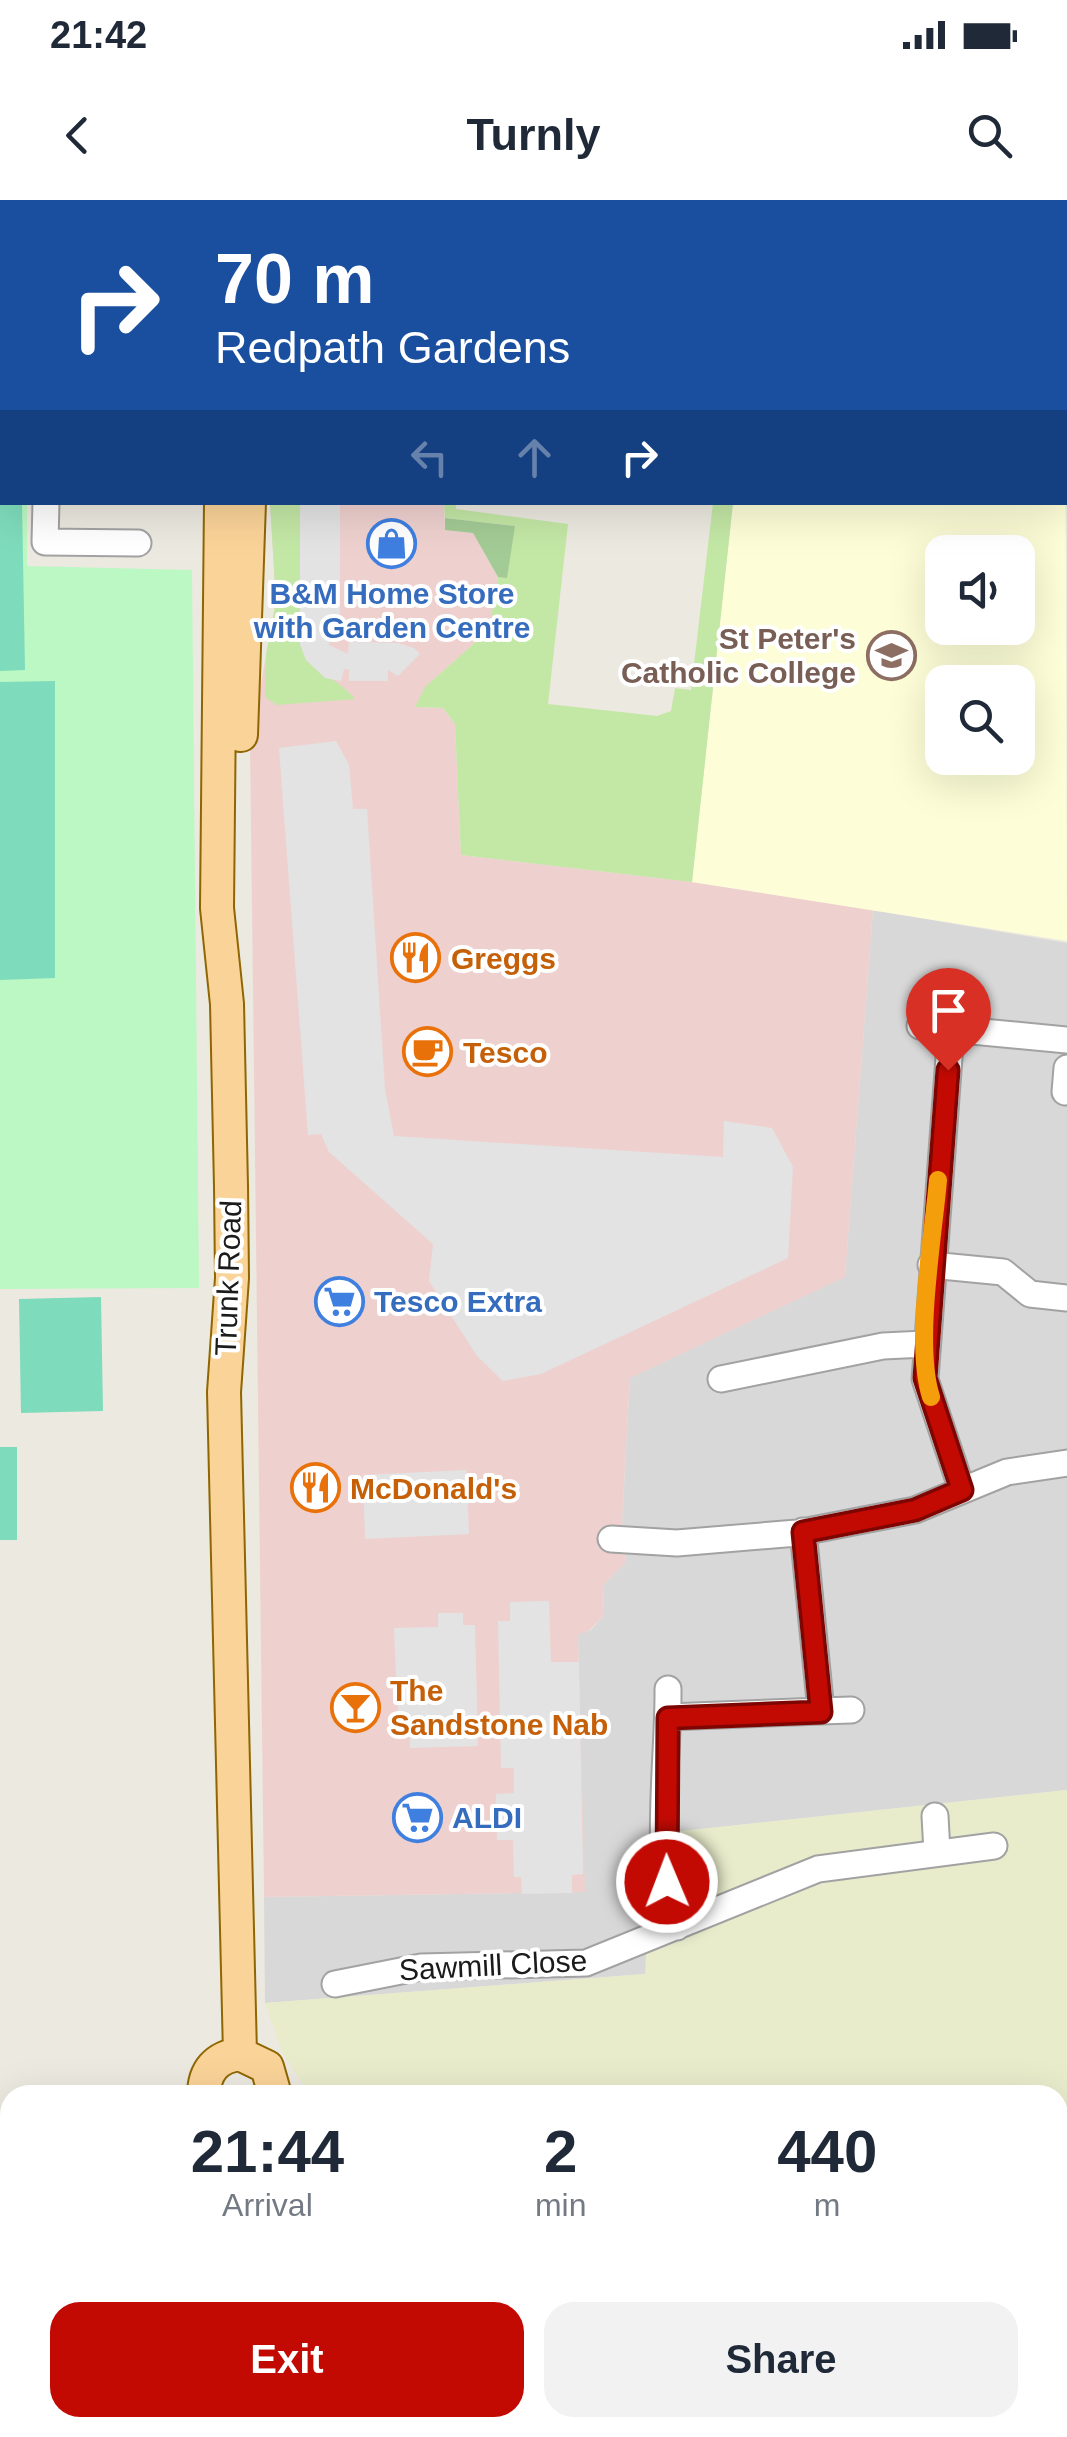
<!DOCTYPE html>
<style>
:root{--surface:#fff;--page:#f2f2f3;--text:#1f2937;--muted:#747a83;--accent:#c20a03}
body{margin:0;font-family:Arial,sans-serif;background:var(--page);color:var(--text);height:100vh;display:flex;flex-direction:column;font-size:38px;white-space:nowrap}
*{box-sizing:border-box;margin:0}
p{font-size:32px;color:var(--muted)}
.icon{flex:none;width:55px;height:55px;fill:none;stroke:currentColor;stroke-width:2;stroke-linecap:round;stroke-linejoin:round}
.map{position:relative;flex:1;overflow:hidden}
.panel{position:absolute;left:0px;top:1885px;width:1068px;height:352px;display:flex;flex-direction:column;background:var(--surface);border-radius:30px 30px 0 0;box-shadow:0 10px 40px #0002}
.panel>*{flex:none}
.top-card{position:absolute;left:0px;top:0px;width:1068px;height:305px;box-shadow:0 10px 40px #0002;background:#1a4fa0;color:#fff;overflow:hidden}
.buttons{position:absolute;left:925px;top:335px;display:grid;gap:20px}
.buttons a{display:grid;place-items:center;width:110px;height:110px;border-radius:20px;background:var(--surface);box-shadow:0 10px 40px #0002;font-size:50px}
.pin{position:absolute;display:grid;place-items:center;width:85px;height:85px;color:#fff;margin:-102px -42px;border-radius:50% 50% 50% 0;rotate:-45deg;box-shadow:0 0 10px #0007}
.pin .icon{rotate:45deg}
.me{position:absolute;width:110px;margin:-55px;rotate:359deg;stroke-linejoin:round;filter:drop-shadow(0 0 8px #0008)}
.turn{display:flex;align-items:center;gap:35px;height:210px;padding:0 50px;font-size:45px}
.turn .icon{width:130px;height:130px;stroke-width:2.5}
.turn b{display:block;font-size:70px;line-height:85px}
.lanes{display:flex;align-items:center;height:95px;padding:0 50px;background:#0003;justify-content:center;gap:50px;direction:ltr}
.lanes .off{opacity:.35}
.eta{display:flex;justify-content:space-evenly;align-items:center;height:170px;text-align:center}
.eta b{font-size:60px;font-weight:600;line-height:70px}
.cta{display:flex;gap:20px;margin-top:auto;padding:20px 50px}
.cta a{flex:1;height:115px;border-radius:30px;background:var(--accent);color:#fff;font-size:40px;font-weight:600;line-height:115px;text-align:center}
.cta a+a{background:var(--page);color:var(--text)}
.status{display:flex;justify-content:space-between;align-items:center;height:70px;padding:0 50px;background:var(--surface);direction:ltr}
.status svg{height:28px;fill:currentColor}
header{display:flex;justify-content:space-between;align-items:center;height:130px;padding:0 50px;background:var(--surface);font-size:45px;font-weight:600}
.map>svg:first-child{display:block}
.residential{fill:#d9d8d8}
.commercial{fill:#eed1cf}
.education{fill:#fdfed7;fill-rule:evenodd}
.farmland{fill:#e8eccb}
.grass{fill:#c3e7a5}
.forest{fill:#a3cb95}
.park{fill:#bcf8c3}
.pitch{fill:#7edbbb}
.parking{fill:#e3e3e3}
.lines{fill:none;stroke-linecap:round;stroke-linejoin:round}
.minor-casing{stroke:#a2a2a2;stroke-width:29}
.major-casing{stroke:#8f6602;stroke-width:36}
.minor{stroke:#fff;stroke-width:25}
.major{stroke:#fad398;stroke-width:32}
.route-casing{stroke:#7e0602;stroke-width:25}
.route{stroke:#c20a03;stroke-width:18}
.slow{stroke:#f59e0b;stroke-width:18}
.labels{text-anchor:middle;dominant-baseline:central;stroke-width:8;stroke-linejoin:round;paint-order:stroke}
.shop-label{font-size:30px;font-weight:bold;fill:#366cbe;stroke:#fff;text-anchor:start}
.education-label{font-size:30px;font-weight:bold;fill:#785e54;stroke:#fff;text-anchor:end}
.food-label{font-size:30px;font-weight:bold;fill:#c56008;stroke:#fff;text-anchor:start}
.street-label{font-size:30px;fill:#1b1b1b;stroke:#fff}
</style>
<div class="status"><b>21:42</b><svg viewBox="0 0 49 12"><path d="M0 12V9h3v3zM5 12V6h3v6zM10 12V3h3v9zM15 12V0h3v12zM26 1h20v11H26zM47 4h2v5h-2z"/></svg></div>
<header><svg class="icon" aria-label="back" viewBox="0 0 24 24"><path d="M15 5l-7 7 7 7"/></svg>Turnly<svg class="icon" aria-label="search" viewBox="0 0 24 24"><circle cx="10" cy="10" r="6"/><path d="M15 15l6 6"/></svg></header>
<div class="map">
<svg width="1067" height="2237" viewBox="0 0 1067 2237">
<rect width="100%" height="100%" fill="#ece9e0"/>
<path class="residential" d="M291,0h776v109l-2,-107z
M873,710l194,33v847l-413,44 -8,140 -381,29 -1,-106 320,-5 -6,-258 13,-4 12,-14 1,-32 22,-23 -4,-39 8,-144 215,-102z
M1058,2188h9v49h-206l2,-9h195z"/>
<path class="commercial" d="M270,303h174l1,26 28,4 25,44 -9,53 -56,50 -17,27 27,1 12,16 6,131 231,27 181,28 -28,367 -215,101 -8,143 4,41 -22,22 -1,32 -13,14 -12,5 7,257 -321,5 -14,-1153 26,-143z"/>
<path class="education" d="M1065,157l2,584 -375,-59 41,-379 332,-1zM942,352h76v76h-76zM942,482h76v76h-76z"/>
<path class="farmland" d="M1067,1590v598h-9v-293h-748l-28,-43 -17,-49 380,-29 8,-140z
M574,2228h289l-2,9h-280z"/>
<path class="grass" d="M270,303h30v141c12,30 37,33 55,55l-78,6 -12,-8 1,-43 10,-53z
M444,303h12v6l112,15 -20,180 109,12 14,-5 4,-23 16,2 22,-187h20l-41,379 -231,-27 -6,-131 -12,-16 -28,-1 10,-20 64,-57 9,-53h9l7,-51 -69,-8z
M291,2228h230l7,9h-236z"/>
<path class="forest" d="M445,318l70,8 -8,52 -9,-1 -25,-44 -28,-3z"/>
<path class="park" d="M0,147l2,155 25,1v63l165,4 7,718 -199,1z"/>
<path class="pitch" d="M0,163l2,139 20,1 3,167 -25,1z
M55,481v297l-55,2v-298z
M101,1097l2,114 -82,2 -2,-114z
M0,1247h17v93h-17z"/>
<path class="parking" d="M300,303h40v136h-11v6l19,9 1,-12 49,1 16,5 6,6 -22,22 -10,-6v11h-39v-11l-5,-1 -3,12 -16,-3 -19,-18 -6,-16z
M336,541l13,24 4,44h14l18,280 9,47 329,21 1,-36 48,7 21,39 -5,91 -247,116 -38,7 -26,-25 -48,-75 4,-37 -104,-92 -8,-18 -13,1 -29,-387z
M466,1270l3,64 -104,5 -2,-64z
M549,1401l2,61h28l4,212 -11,1v18l-50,1 -1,-17h-7l-1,-37h-16l-1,-46 18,-1v-25h-13l-3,-147h12v-19z
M438,1413h25v12h12l3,121 -68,2 -1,-34h-11l-4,-86 44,-1z"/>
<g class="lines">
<defs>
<path id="minor" d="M606,0v2
M811,2l1,-2
M1015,2v-2
M0,63h2
M1065,133h2
M46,302l-1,40 93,1
M920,826l147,14
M951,831l-26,348 37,111
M1065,892l2,-24
M931,1065l72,7 27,22 37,4
M721,1179l162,-33 42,-2
M611,1339l66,4 120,-10 118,-23 92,-38 60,-9
M668,1489c1,65 -16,181 9,238
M821,1511l30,-1
M668,1517l153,-6 -18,-180
M935,1616l2,36
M335,1784l86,-17 165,-4 232,-94 176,-23
M0,2180l10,-15
M540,2228l7,9"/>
<path id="major" d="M248,0v2
M221,302l-4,406 10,96 4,182 1,92 -8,114 16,662
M241,535l8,-233
M204,1895c0,-24 12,-38 36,-41l27,13 8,28
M249,2228l1,9"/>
</defs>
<use href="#minor" class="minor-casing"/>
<use href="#major" class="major-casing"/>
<use href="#minor" class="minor"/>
<use href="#major" class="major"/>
</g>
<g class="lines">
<defs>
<path id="route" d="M667,1682l1,-164 153,-6 -18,-180 112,-22 47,-20 -37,-112 23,-308"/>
</defs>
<use href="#route" class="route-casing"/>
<use href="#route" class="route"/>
<path class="slow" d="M931,1197c-17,-53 2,-159 7,-217"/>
</g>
<defs>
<symbol id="shop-ring" viewBox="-11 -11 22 22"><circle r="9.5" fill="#fff" stroke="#3f7fe0" stroke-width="1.5"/><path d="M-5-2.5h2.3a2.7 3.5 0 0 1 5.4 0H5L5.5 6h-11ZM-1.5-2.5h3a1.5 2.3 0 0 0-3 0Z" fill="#3f7fe0"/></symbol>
<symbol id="school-ring" viewBox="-11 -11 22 22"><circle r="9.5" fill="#fff" stroke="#8d6e63" stroke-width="1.5"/><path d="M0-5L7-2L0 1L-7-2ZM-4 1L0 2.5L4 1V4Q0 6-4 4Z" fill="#8d6e63"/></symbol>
<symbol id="restaurant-ring" viewBox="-11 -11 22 22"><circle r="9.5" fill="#fff" stroke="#e8710a" stroke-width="1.5"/><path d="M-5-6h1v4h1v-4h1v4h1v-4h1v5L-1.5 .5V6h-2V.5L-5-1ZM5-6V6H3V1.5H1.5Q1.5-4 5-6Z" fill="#e8710a"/></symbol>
<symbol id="cafe-ring" viewBox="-11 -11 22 22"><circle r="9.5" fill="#fff" stroke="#e8710a" stroke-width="1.5"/><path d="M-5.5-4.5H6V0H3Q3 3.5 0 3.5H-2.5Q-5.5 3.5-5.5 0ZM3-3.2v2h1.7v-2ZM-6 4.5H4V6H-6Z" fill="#e8710a"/></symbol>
<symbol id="supermarket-ring" viewBox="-11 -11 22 22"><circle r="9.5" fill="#fff" stroke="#3f7fe0" stroke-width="1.5"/><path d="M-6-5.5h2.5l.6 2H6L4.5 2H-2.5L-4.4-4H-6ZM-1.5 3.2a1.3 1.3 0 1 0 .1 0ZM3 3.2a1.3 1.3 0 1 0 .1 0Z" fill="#3f7fe0"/></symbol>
<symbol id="bar-ring" viewBox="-11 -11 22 22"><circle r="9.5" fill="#fff" stroke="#e8710a" stroke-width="1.5"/><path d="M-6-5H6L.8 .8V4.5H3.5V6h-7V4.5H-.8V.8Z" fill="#e8710a"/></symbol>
</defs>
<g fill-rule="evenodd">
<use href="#shop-ring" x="364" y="316" width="55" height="55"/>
<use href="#school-ring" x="864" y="428" width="55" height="55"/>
<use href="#restaurant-ring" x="388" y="730" width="55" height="55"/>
<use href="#cafe-ring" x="400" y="824" width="55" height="55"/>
<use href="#supermarket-ring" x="312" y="1074" width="55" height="55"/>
<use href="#restaurant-ring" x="288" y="1260" width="55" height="55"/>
<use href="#bar-ring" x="328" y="1480" width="55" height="55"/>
<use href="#supermarket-ring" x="390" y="1590" width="55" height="55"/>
</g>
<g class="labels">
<g class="shop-label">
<text x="392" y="393" text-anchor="middle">B&amp;M Home Store<tspan x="392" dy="34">with Garden Centre</tspan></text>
<text x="374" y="1101">Tesco Extra</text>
<text x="452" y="1617">ALDI</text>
</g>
<g class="education-label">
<text x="856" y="438">St Peter's<tspan x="856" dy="34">Catholic College</tspan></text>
</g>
<g class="food-label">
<text x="451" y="758">Greggs</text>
<text x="463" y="852">Tesco</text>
<text x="350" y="1288">McDonald's</text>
<text x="390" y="1490">The<tspan x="390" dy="34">Sandstone Nab</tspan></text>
</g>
<g class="street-label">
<text transform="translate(228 1078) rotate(-88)">Trunk Road</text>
<text transform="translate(493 1765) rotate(-3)">Sawmill Close</text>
</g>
</g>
</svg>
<div class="buttons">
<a><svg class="icon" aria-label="sound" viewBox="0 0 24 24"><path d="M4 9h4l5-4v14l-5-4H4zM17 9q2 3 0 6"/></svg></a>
<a><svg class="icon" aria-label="search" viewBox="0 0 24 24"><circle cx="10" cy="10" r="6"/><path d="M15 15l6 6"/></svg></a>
</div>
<div class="pin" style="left:948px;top:870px;background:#d93025"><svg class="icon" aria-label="arrive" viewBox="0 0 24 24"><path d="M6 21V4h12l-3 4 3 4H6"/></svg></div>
<svg class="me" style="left:667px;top:1682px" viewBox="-20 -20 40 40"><circle r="17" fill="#c20a03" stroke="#fff" stroke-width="3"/><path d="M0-11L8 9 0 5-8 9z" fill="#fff"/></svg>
<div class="top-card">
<div class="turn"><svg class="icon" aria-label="right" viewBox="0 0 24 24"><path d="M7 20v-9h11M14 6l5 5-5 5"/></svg><div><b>70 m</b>Redpath Gardens</div></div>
<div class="lanes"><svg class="icon off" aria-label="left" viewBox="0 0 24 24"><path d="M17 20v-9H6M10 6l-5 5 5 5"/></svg><svg class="icon off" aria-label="ahead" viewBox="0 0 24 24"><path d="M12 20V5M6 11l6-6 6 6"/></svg><svg class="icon" aria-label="right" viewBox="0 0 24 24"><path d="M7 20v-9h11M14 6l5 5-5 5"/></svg></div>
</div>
<section class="panel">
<div class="eta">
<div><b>21:44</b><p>Arrival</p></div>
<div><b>2</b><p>min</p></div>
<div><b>440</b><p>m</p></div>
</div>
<div class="cta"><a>Exit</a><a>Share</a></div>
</section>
</div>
